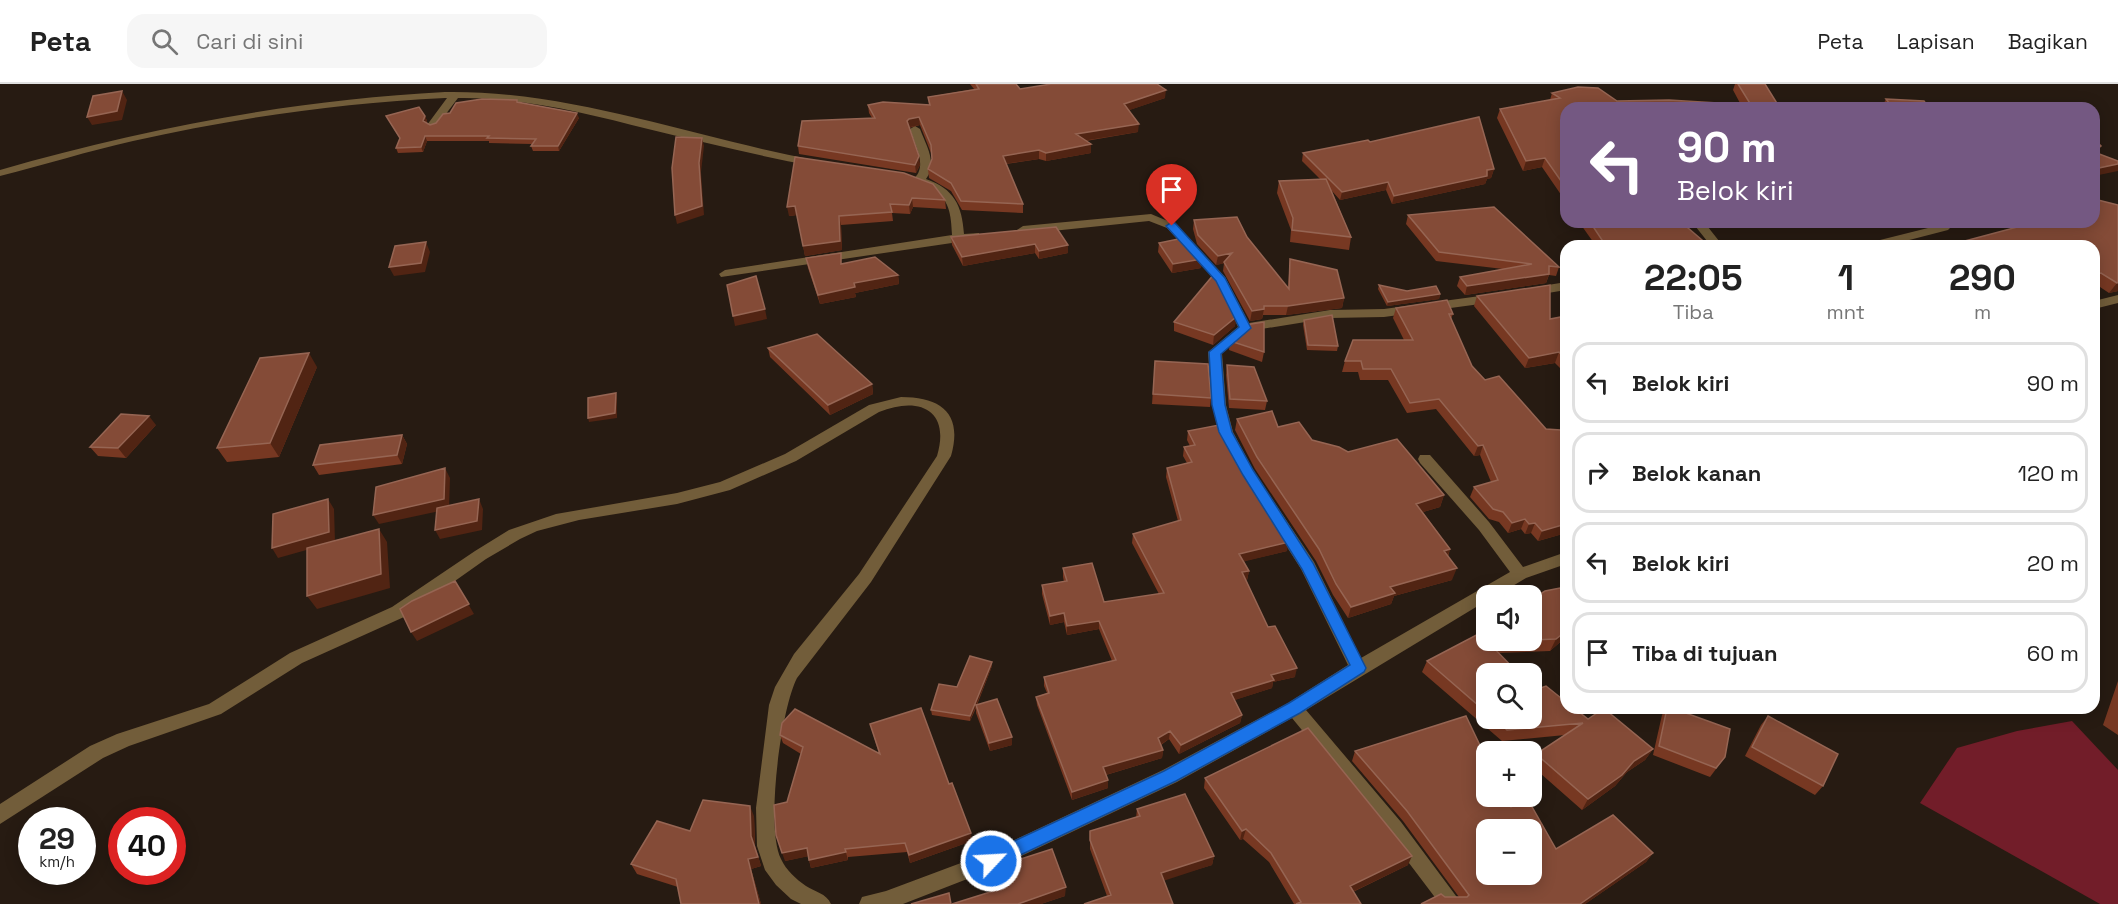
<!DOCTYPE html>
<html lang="id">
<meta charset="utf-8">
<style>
:root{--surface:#fff;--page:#f6f6f6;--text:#222;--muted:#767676;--line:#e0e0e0}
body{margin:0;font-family:"Space Grotesk",sans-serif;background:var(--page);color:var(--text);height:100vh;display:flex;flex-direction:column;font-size:22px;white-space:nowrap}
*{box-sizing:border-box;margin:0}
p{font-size:20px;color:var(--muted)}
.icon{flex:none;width:33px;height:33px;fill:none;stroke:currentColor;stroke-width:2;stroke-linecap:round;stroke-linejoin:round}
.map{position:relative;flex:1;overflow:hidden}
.panel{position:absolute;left:1560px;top:156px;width:540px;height:474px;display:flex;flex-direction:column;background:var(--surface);border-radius:18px;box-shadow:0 3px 15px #0003}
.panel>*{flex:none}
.hud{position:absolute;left:1560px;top:18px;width:540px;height:126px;border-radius:18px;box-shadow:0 3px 15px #0003;background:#745882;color:#fff;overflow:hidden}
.tools{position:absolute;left:1476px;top:501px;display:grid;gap:12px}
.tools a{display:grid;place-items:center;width:66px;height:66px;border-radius:12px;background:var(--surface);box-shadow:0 3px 15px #0003;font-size:30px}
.speed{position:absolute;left:18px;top:723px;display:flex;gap:12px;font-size:30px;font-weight:700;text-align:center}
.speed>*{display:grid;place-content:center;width:78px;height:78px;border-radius:50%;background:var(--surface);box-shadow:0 3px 15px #0003;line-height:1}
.speed small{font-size:15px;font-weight:400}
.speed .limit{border:9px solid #d22;background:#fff;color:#111}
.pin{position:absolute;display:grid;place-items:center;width:51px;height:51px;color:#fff;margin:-62px -26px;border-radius:50% 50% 50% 0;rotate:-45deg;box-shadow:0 0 6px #0007}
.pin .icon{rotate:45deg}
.me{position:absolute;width:66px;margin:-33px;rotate:65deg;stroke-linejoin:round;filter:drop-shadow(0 0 4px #0008)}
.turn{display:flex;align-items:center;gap:21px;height:126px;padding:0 18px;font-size:27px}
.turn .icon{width:78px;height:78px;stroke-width:2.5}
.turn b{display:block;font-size:42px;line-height:51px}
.eta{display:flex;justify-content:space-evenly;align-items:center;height:102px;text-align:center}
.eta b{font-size:36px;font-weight:800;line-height:42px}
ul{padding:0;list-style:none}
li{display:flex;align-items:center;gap:18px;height:81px;margin:0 12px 9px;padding:0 6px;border:3px solid var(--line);border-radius:18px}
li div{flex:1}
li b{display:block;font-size:22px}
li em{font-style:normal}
header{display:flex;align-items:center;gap:36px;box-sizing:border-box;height:84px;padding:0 30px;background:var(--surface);border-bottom:2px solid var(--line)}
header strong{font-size:28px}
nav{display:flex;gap:33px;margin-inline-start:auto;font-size:21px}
.search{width:420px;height:54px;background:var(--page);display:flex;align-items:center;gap:15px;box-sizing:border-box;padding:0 21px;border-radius:18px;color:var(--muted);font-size:22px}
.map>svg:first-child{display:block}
.green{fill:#721d29}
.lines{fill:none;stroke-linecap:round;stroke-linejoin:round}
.minor{fill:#725d3a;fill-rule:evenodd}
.wall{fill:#773822}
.shaded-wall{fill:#512413}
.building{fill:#844b37;stroke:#966553;stroke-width:1.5;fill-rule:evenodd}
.route{fill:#1a73e8;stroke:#114b97;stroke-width:1.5}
</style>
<header>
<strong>Peta</strong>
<div class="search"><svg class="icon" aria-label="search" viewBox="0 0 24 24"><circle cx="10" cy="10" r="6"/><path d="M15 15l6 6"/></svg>Cari di sini</div>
<nav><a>Peta</a><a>Lapisan</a><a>Bagikan</a></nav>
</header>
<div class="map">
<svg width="2118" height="820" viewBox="0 0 2118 820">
<rect width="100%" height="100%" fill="#271b12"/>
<path class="green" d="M2072,637l46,49v134h-18l-180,-101 37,-55 60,-17z"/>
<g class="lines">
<path class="minor" d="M445,8c125,-2 247,45 369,68l5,3 -5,3c-56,-10 -111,-24 -166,-37 -62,-16 -126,-32 -190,-31l-22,29h-8l-1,-2 20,-27h-2c-105,5 -210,20 -312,43 -45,10 -89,24 -133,35v-6c145,-42 294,-70 445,-78z
M915,42l5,3c6,16 18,35 6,50 28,10 36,26 38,55l15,-1v6l-258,38 -2,-3 6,-4 227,-35c-1,-20 -2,-37 -22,-47 -6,-3 -13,-3 -18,-8 17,-12 3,-34 -2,-51z
M1151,130l24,10 50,53 24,46 81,-13 54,-1 111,-15 6,4 -6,4 -111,15 -54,1 -81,13 -27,22 4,52 7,27 20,38 61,92 47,96 149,-86 -31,-42 -59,-67 -2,-4 2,-4h10l59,67 34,45 43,-15v12l-40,14 -30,18h-10v5l-180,109 95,112 61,82h-22l-53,-70 -95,-116 -115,64 -179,85 -95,37h-44l3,-7 24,-6 99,-37 178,-84 125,-67 60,-38 -47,-96 -59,-93 -23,-44 -7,-27 -4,-53 30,-25 -22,-46 -49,-53 -18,-7 -126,13 -6,-4 6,-4z
M1692,138h12l19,24h-12z
M1944,140l6,4 -2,2 -62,16h-20l2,-3z
M1566,198v8l-36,6 -6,-4 6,-4z
M2118,211v8l-24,6v-8z
M901,313c41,0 62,17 50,59l-80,126 -74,96c-16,31 -32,150 -16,181 5,11 15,20 25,27 9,6 20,7 25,18h-30l-10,-5 -15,-14 -11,-15 -8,-24 -1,-38 13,-103 6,-18 19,-33 65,-80 78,-118c14,-47 -19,-60 -58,-44l-83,49 -66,29 -53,14 -98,16 -42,11 -17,8 -34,20 -82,58 -102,46 -81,51 -92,32 -26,12 -103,66v-20l90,-58 27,-12 92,-30 81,-51 102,-46 83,-56 34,-21 47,-16 121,-21 43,-11 65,-28 84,-49z"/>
</g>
<path class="wall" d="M970,0h46l4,5 137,-5 8,14 -36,12 9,22 -52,9 5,3v9l-45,8 -7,-2 -33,5 17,40v9l-61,-3 -11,-19 -22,-13 -1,-9 4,-10 -1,-6 -11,-28 -11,3 11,37 -4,8 -117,-19 -1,-8 74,-28 -3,-5 -1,-8h61l-1,-8 46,-8z
M1735,0h30l13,21 -212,3v94l-24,-35 -19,4 -26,-53 3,-9 50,-9 2,-7 65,8 124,4 -8,-15z
M1886,15l43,9h-46l-1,-1z
M517,16l1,2 61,16 -20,33h-26l-2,-5 1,-2 -43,-1v-2h-62l-4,11 -25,1 -2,-5 4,-9 -14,-23h39l2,5 -1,2 4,2z
M1370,58l124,27 -3,9 -4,1 -2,5 -93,20 -6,-14 -46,10 -8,-9 19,46 -2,13 -59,-8 1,-12 -14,-37 2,-12 41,-2 -18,-18 1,-8z
M795,73l150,43 1,9 -33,-2 -3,7 -18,-1 1,8 -52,4 1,25 -37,6 -8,-41 -8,1z
M2118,121v86l-9,2 -15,-10v-37l-78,-19 4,-5z
M1408,131l151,52 -3,9 -7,-1 -3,8 -81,12 -8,-9 3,-9 43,-8 -67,-8 -30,-37z
M1194,136l53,17 41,51 2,-29 54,39 -2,10 -56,7h-23l-1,4 -12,2 -27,-50 1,-8 -8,2 -19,-21 -4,-15z
M1579,138h102l28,24h-113z
M1056,143l12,26 -29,6 -4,-6 -72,13 -11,-21 -1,-8z
M1159,159l43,16 -1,9 -29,5 -14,-21z
M806,174l36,5 56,12 1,9 -44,9 1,4 -36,7 -12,-36z
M1379,201l28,6 33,3 -1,5 -52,7 -9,-17z
M1477,212l73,23 16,-3v58l-11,-11 -30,5 -51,-62z
M1396,224l57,6 -2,5 21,47 94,167 -28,8 -7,-8 -6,1 -4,-5 -13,4 -9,-11 -10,-3 -19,-22 4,-10 17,-5 -11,-27 -6,1 -38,-47 -29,4 -19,-33h-28l-2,-8h-16l3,-11 59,-21 -11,-22z
M1236,233l-1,9 -22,19 -39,-14v-9z
M1304,236l34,26 -1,5 -30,-1 -4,-25z
M1230,257l34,11 -2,10 -33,-12z
M768,264l104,36 1,10 -43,21 -60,-58z
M1155,277l56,37 -1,9 -58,-3z
M1227,281l40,36 -2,9 -36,-2 -3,-33z
M317,283l-38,90 -52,5 -10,-14z
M1237,335l41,8 34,13 36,12 96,43 -4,12 -17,5 27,37 -2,8 4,23 -58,16 -3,8 -43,14 -15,-23 -17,-34 -61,-92 -20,-39z
M156,341l-30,33 -28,-2 -8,-9z
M1188,347l54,37 45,83 -43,10 5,10 -2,9h-1l22,47 27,50 -22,5 -1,6 -38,12 8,15 -2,8 -61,31 -10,-15 -8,6 2,5 -1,8 -56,17 2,13 -36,12 -35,-95 -1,-8 11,-4 -3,-7v-9l68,-16 -13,-32 -32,6 -3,-13 -14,3 -8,-31v-9l22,-3 -1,-5v-9l41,34 55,-8 -27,-51 1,-9 45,-13 -12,-44 1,-9 20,-5 -4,-7 1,-9 6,-1 -3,-6z
M402,351l5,9 -5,20 -83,11 -6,-10z
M1566,508v45l-16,14 -52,2 -12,21v44h46l3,-28 53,29 65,30 -8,11 -18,12 -12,14 -33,24 -50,-44v-3l4,-9 29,-19 -63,6 -80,-69 5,-11z
M992,578v4l-15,39 35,40 -22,6 -14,-38v-5l-6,13 -38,-6 -1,-5 26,-23z
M2118,597v54l-15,-10z
M1666,624h6l53,49 -15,20 -57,-22 9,-40z
M1768,632l55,70 -8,9 -70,-39 16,-31z
M870,640l79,60 23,57 -62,22 -3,-11 -59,5v3l-37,8 -3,-12 -23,5 2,-59 14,-48 -18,-11 -3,-8 99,19z
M1355,667l156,56 45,42 97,4 -7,9 -61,42h-164l24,-7h14l-56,-76 -51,-60z
M1205,694l203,87 -55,27 8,12h-67l-25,-42 -26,-23 -3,1 -36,-52z
M1137,725l77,47 -2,9 -105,31 -17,-47v-18l46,-13z
M754,732l1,30 6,20 -10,3 10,35h-80l-3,-17 -41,-13 -6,-10 59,-33z
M996,783l69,29 -24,8h-89l49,-15 -4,-14z"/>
<path class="shaded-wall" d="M1166,6l-1,8 -41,14v-8z
M122,7l5,9 -5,20 -30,5 -5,-8z
M577,29l2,5 -20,33 -1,-5z
M425,32l2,5 -2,4 -2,-4z
M919,33l1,8 -10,2 -2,3 -1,-9 2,-2z
M1139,40l-1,8 -62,10v-8z
M425,52l2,5 -4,11 -2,-5z
M702,54l2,8 -3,26 3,43 -27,9 -2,-9z
M1091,60v9l-45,8v-8z
M1039,66v9l-36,5v-8z
M919,72l1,9 -4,8 -1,-8z
M1545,74l-3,9 -19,4 3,-10z
M2118,80v7l-24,5v-7z
M1494,85l-3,9 -4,1 -2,5 -93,20 2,-8z
M1388,98l-2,8 -46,10 2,-8z
M912,114l1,9 -3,7 -1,-9z
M795,122l2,9 -8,1 -2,-9z
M839,132l2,9 1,25 -37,6 -2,-10z
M426,158l4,10 -5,20 -31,4 -5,-9z
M1035,160v9l-72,13 -1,-9z
M1068,161v8l-29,6v-8z
M1232,169l-1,9 -15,3 2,-9z
M1202,175l-1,9 -29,5 1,-9z
M2101,189l-7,9v-7z
M1549,190l-3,9 -81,12 2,-9z
M898,191l1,9 -44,9 1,4 -36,7 -2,-9 36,-12z
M2118,198v9l-9,2 8,-10z
M1440,210l-1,5 -52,7 1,-4z
M1344,214l-2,10 -56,7 2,-9z
M765,225l2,10 -32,7 -2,-10z
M1264,225l-2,10 -12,2 2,-10z
M1236,233l-1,9 -22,19 1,-10z
M1559,268l-4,11 -30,5 4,-10z
M309,269l8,14 -38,90 -9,-14z
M872,300l1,10 -43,21 -2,-10z
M616,309l1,5v20l-28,4 -1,-4z
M149,332l7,9 -30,33 -8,-10z
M402,351l5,9 -5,20 -5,-9z
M1483,361l-3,10 -6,1 4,-10z
M445,384l5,10 -1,31 -70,15 -6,-9z
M1444,411l-4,12 -27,8 3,-11z
M328,415l6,10 1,33 -57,16 -6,-10z
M479,415l4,10 -1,21 -42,9 -5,-9z
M1525,435l-4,10 -13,4 4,-10z
M1535,439l-4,10 -6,1 4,-10z
M1566,440v9l-28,8 4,-10z
M379,445l8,13 3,46 -73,21 -10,-13z
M1289,458l-2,9 -49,12 1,-9z
M1450,465l-4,12 -2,-10z
M1457,484l-5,12 -58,16 -3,8 -43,14 3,-11 39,-20z
M1249,487l-2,9 -6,1 1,-9z
M455,497l19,33 -57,27 -6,-9z
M1064,529v9l-14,3v-9z
M1099,537v8l-32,6v-9z
M1566,547v6l-16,14 6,-12z
M992,578v4l-22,55v-5z
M1297,584l-2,9 -22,5 -1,6 -43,14 2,-9 40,-18z
M1242,631l-2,8 -61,31 2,-9z
M1170,647l-1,8 -12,8 1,-9z
M1012,653v8l-22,6 -1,-8z
M1653,665l-8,11 -18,12 -12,14 -33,24 6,-11 46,-38z
M1163,666l-1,8 -60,18 1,-9z
M1108,696v8l-36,12v-8z
M750,722l4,10 1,30 6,20 -10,3 10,35h-2l-11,-45 3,-23z
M1246,745l-3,10 -3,1 2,-9z
M971,749l1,8 -62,22 -1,-8z
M807,764l3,8 -25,5 -3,-8z
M845,765l3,11 -37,8 -2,-8z
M1653,769l-7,9 -61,42h-6z
M1214,772l-2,9 -52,17 1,-9z
M1412,772l-4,9 -62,30 4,-9z
M1066,803l-1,9 -24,8h-23z"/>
<path class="building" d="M976,0h40l4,5 31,-5h106l9,6 -42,14 15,20 -63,10 15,10 -45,9 -7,-3 -36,6 20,48 -62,-3 -10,-18 -23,-14 4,-10 -1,-14 -12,-28 -10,2 -2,2 12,35 -4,9 -117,-19 4,-25 73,-3 -7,-13 15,-3 47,3 -2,-8 51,-8z
M1738,0h27l13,21h22l3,3h-237v80l-21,-30 -19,3 -26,-52 60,-11 -8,-5 26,-6 20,1 19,13 52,-1 82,5z
M122,7l-5,20 -30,6 6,-21z
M482,15l35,1v2l60,11 -19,33h-27l5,-7 -49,-1 2,-2h-64l-4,11 -25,1 4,-10 -14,-22 33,-9 6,9 -2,5 7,4 6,-2 7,-9 7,-1 6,-10z
M1886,15l38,2 5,7h-36z
M1479,33l15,52 -7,1v6l-93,20 -6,-14 -46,10 -39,-39 65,-13 2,2z
M676,53l26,1 -3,25 3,43 -27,9 -3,-47z
M2094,55l7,7 -7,6z
M2094,68l24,9v3l-24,5z
M795,73l109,16 29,11 12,16 -33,-2 -3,7 -19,-1 2,8 -53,4 1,25 -37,5 -8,-40 -8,1z
M1326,95l25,58 -59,-7 1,-12 -14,-37z
M2094,115l24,6v77l-1,1 -16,-10 -7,2v-29h-148l79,-21 -5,-3h74z
M1494,123l65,60 -10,-1v8l-82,12 -7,-9 72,-13 -93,-12 -31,-37z
M1237,133l10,20 42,52 1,-30 47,11 7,28 -56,8h-24v3l-12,2 -28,-49 8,-9 -14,3 -20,-21 -4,-15z
M1590,138h91l28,24h-103z
M1056,143l12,18 -29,6 -4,-7 -73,13 -11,-20z
M1183,154l19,21 -29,5 -14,-21z
M426,158l-5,21 -32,4 6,-21z
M841,169v11l34,-7 23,18 -44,8 1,4 -37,8 -12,-37z
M1215,189l21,44 -22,18 -40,-13z
M756,192l9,33 -32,7 -6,-31z
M1379,201l28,6 29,-5 4,8 -52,8z
M1550,201v34l16,-3v44l-7,-8 -30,6 -52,-62z
M1447,216l6,14h-4l23,52 13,14 14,-4 47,53 15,1 5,-1v95l-24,7 -7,-8 -6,1 -4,-5 -13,4 -9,-11 -10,-3 -19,-22 24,-7 -15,-35 -5,1 -39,-47 -29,4 -19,-34h-28l-2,-8h-16l8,-21h60l-17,-32z
M1332,231l6,31 -30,-1 -4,-25z
M1264,238v30l-34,-11 21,-17z
M817,250l55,50 -44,21 -60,-57z
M309,269l-39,90 -53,5 43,-90z
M1155,277l53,3 3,34 -58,-4z
M1227,281l27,2 13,34 -37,-2z
M616,309l-1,20 -27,5v-20z
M1272,327l6,16 21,-5 13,18 27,7 9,5 49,-13 47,56 -28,9 34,45 -6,2 13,17 -67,19 5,6 -44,14 -15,-23 -17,-35 -62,-92 -20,-38z
M121,330l28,2 -31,32 -28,-1z
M1219,341l23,43 47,74 -50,12 10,17 -7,1 26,55 7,-1 22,42 -26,7 3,5 -43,13 11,22 -61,30 -11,-14 -12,7 5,12 -60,17 5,13 -36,12 -36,-95 13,-4 -5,-16 72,-17 -17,-39 -32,5 -3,-13 -14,3 -8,-31 25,-4 -4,-13 29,-5 12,39 60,-9 -31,-59 48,-14 -14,-52 25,-6 -8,-15 11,-2 -7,-14z
M402,351l-5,20 -84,10 7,-20z
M445,384l-1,31 -71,16 3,-28z
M328,415l1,33 -57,16 1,-34z
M479,415l-2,22 -42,9 2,-22z
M379,445l2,45 -74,22v-48z
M455,497l14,23 -58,28 -11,-23 12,-8z
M1560,504l6,4v39l-10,8 -24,1v-41l13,-8z
M1486,546v10h40l-38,2 31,32h-33v38l-59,-51z
M970,572l22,6 -22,54 -39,-6 8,-26 18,3z
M1532,602l3,4 11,-4 20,16v6h8l14,11 12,-8h7l46,38 -19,12 -12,14 -34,24 -52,-45 47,-31 -76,7 -13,-12h38z
M997,615l15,38 -23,6 -13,-38z
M921,624l28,76 3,-1 19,50 -62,22 -4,-12 -60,6 1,3 -37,8 -2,-12 -25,5 -6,-18 -2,-30 13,-3 16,-55 -23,-12 2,-12 13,-14 85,45 -10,-30z
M1667,624h5l58,21 -5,28 -9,11 -57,-22z
M1466,632l20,42v38h20l5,11 16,-9 29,51 57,-34 40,38 -73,51h-159l20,-10 4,3h22l2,-2 -62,-84 -52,-60zM1486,746h46v44h-46z
M1768,632l70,38 -15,32 -71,-39z
M1308,644l104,128 -62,30 11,18h-65l5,-2 -30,-49 -25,-24 -4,2 -37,-53z
M1185,710l29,62 -53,17 12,31h-89l27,-9 -21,-55v-9l50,-15 -3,-7z
M703,716l47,6 1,30 7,21 -10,2 11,45h-78l-5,-25 -45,-15 26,-43 33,10z
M1052,765l14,38 -48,17h-66l51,-16 -7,-21z
M949,809l2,11h-40z"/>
<path class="route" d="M1172,138l3,1 50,55 26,50 -30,26 4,51 7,27 21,38 60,93 53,105 -2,4 -64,41 -124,68 -185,88 -7,-2 -2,-6 2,-6 180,-84 125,-68 61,-38 -48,-96 -59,-94 -24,-43 -7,-27 -3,-53 30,-25 -23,-46 -50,-55z"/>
</svg>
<div class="tools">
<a><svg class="icon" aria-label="sound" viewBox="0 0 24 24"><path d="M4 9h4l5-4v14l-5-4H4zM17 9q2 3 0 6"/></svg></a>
<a><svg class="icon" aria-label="search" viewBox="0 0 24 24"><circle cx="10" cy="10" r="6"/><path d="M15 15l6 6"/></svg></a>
<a>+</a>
<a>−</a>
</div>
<div class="speed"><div>29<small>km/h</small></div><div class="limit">40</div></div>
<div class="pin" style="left:1172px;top:142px;background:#d93025"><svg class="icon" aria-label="arrive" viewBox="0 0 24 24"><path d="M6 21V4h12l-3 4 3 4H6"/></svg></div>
<svg class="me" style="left:991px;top:777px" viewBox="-20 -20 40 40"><circle r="17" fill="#1a73e8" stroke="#fff" stroke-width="3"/><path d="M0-11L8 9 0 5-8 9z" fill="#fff"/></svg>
<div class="hud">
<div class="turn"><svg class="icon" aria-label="left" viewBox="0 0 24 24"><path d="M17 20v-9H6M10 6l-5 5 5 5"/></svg><div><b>90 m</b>Belok kiri</div></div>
</div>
<section class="panel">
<div class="eta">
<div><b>22:05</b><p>Tiba</p></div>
<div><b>1</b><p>mnt</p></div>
<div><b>290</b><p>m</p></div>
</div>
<ul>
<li><svg class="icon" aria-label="left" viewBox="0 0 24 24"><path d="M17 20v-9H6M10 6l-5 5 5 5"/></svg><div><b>Belok kiri</b></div><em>90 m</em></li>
<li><svg class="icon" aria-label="right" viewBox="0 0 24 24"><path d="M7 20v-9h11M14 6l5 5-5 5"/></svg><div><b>Belok kanan</b></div><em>120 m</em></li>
<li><svg class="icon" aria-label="left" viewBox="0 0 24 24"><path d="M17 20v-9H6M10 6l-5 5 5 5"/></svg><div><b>Belok kiri</b></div><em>20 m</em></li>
<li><svg class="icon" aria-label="arrive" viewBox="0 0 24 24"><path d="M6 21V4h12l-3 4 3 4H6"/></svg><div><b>Tiba di tujuan</b></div><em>60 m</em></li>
</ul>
</section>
</div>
